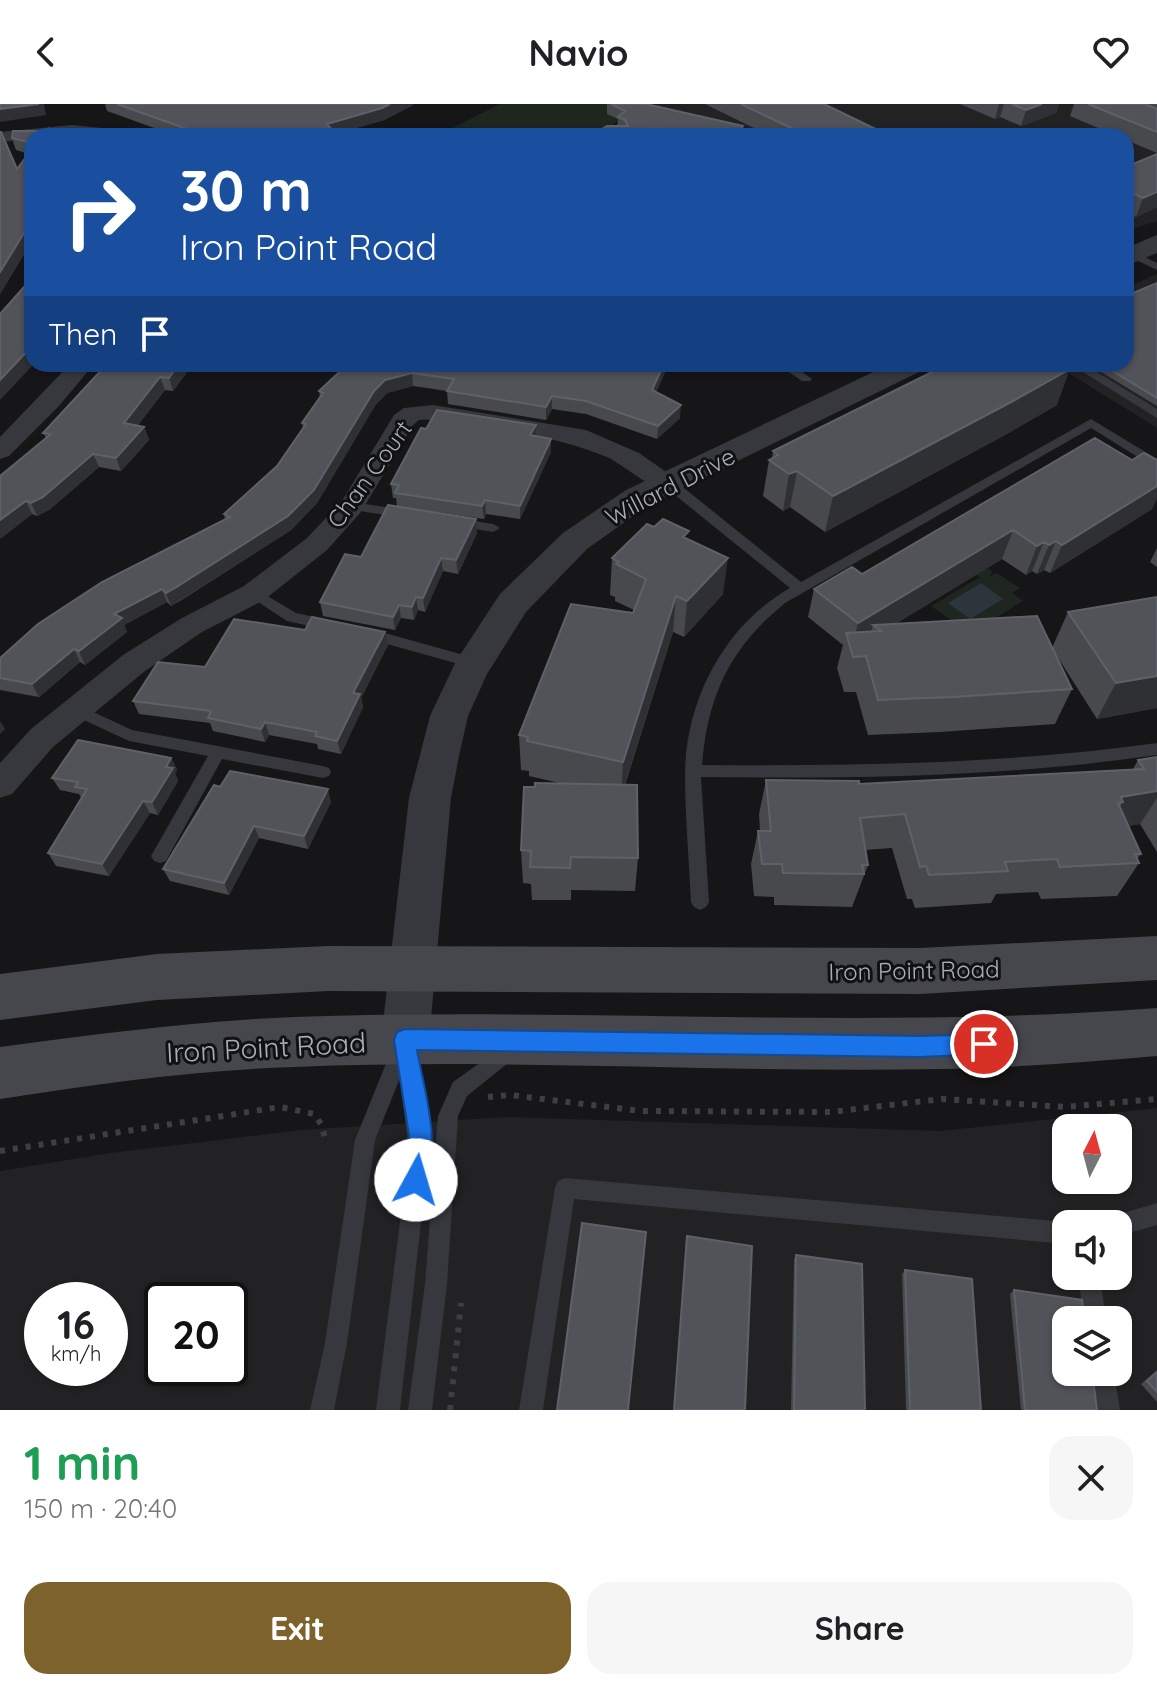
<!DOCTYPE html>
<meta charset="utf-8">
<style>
:root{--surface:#fff;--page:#f6f6f6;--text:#202124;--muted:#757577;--accent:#7e622b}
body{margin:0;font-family:Quicksand,sans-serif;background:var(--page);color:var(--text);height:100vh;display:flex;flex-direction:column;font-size:30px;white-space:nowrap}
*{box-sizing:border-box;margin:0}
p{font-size:26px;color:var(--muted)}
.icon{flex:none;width:44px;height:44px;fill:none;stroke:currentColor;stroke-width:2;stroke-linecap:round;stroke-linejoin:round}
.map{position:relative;height:1306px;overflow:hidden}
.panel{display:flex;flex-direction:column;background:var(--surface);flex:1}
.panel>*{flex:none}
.guide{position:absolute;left:24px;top:24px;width:1110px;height:244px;border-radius:24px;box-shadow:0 2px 6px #0004;background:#1a4fa0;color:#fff;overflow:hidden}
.needle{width:52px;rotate:6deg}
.controls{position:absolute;left:1052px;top:1010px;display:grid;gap:16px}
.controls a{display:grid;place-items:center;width:80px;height:80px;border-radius:16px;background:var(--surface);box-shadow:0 2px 6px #0004;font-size:40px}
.speed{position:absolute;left:24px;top:1178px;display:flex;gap:16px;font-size:40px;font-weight:700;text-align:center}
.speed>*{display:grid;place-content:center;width:104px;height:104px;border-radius:50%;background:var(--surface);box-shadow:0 2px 6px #0004;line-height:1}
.speed small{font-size:20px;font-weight:400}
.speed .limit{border:4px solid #111;border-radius:12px;background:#fff;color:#111}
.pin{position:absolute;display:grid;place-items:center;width:68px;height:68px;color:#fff;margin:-34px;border:4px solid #fff;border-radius:50%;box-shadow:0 2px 8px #0007}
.me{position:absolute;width:88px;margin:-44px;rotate:6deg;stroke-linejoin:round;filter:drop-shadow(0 0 6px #0008)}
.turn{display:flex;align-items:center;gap:28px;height:168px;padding:0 24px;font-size:36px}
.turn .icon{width:104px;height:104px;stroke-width:2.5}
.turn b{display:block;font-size:56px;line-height:68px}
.then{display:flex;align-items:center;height:76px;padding:0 24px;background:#0003;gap:16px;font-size:30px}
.round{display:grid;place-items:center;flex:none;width:84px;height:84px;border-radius:24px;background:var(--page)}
.head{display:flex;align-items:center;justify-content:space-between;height:136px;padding:0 24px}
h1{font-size:48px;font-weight:700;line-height:60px;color:#1e9e55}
.cta{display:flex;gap:16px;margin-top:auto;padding:16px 24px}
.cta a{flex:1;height:92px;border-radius:24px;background:var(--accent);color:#fff;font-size:32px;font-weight:700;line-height:92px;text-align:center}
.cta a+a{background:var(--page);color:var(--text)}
header{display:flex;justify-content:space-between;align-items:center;height:104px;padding:0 24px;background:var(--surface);font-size:36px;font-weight:700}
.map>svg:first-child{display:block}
.built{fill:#222225;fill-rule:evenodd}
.green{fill:#1e261f}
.water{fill:#2c353c}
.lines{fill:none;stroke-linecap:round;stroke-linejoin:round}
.path{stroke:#3d3f44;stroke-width:6;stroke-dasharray:5 8;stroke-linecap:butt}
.service{fill:#37383d;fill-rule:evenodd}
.minor{fill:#37383d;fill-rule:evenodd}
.tertiary{fill:#37383d;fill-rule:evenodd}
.secondary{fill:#45474d;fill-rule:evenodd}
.wall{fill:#47494d}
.shaded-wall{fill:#2f3033}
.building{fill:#525359;stroke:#5f6168;stroke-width:2}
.route{fill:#1a73e8;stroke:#114b97;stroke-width:2}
.labels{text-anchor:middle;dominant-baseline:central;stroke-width:6;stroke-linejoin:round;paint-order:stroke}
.street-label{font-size:24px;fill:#a8adb8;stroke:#111113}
.near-street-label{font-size:28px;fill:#a8adb8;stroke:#111113}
</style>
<header><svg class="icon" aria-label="back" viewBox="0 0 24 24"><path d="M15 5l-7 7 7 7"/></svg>Navio<svg class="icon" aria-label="heart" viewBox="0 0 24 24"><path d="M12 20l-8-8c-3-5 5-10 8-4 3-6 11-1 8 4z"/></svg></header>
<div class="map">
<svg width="1157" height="1306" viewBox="0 0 1157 1306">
<rect width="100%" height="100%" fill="#161618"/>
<path class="built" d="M648,0h481l28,10v107l-31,10v-95h-419z
M1157,170v154l-103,-64h72v-76z
M1157,1004v302h-1157v-239l110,-18 191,-23 205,-13 435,14zM1066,1024h52v52h-52zM1066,1120h52v52h-52zM42,1196h68v68h-68zM162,1196h68v68h-68zM1066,1216h52v52h-52z"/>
<path class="green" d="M500,0h140l-42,32h-161z
M984,461l9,7 -4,5 8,-4 23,15 -8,5 11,8 -29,18 -32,9 -31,-22 49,-29 -7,-6z"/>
<path class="water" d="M981,479l22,16 -33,20 -22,-16z"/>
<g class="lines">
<path class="path" d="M488,993l22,-2 131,16 190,1 111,-13 123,8 92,-8
M0,1047l280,-44 34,7 7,10 6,20
M450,1306l11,-107"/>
<path class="service" d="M1126,144l31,15v7l-31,-15z
M777,260h14l21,15 -2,2h-8z
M1070,260h14l73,45v9z
M1091,315l66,40v10l-66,-41 -306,175c-55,45 -77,92 -83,162 152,1 304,-1 455,-22v12c-151,22 -303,24 -456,22l8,125 -3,5 -6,3 -6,-3 -3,-5c-2,-43 -6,-86 -6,-129 1,-74 40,-148 105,-185l-126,-102v-6h10l127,102z
M352,398l53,8 7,4 -7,4 -58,-9 -2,-3z
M456,414l37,6 7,4 -7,4 -42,-7 -2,-3z
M254,484l42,25 37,8 2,4 -7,5 -41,-9 -38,-25 -2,-3z
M367,524l111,31 2,4 -7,5 -111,-31 -2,-4z
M76,600l56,26 191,36 6,2 2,4 -2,4 -6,2 -101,-19 -56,102 -6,2 -6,-2 -3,-5 57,-100 -79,-15 -58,-27 -3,-4z
M405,930l7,3 3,6 14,108 -29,259h-24l33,-259 -9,-73 -25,62 -28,203 -13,67h-24l15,-67 30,-203 41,-101z
M505,941l7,3 3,6 -3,6 -45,36 -9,20 -11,168 -15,126h-24l17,-126 13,-168 15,-34z
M565,1074l501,44 4,2h-4v20l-492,-45 -31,211h-24l36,-222 3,-7z
M1157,1099v22l-39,11v-12h-10l2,-7z
M1078,1172h22l6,44h-22z
M1092,1268h22l6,38h-24z"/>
<path class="minor" d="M72,21l58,6 9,5h-107v3l-32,3v-10z
M70,260h24l-35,42 -50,50 -9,3v-22z
M433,301l153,25 53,23 43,30 -4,6c-24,6 -50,-22 -71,-32 -45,-19 -140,-39 -188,-37l-6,5 -52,87 -34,38 -63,50 -62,32 -57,39 -92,76 -41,47 -12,4v-35l31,-34 92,-74 59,-37 62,-32 63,-48 35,-37 52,-86 10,-7z"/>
<path class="tertiary" d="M1157,131v18l-31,13v-18z
M890,260h37l-4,6 -273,134 -63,45 -61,63 -39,62 -19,42 -9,40 -8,42 -22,242 -7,16 -17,6 -17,-6 -7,-16 28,-242 21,-82 26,-55 44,-67 63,-61 63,-43z"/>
<path class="secondary" d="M1141,0h16v8l-12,-3z
M1157,832v44l-237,14 -592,-3 -171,9 -157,20v-46l157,-20 171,-8 592,2z
M1157,904v48c-72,6 -144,12 -217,13 -215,4 -431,-11 -646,-2 -99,3 -197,17 -294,32v-52c98,-13 196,-26 294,-30 288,-10 575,13 863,-9z"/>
</g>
<path class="wall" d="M105,0h308v1l-29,15 -49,14 2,2h-305v105l-32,53v-162l17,37 12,-15 -13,-4 -4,-12 38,-7 121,3 -64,-23z
M607,0h39l96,32h-151l26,-10 1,-7 -11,-5z
M705,0h119l66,32h-120z
M960,0h99l-3,9 -35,13 -21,-9 -5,2z
M1074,0h71l12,5v44l-31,-13v-4h-9l-47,-20z
M1157,50v53l-21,10 -10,-5v-45z
M1157,179v123l-69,-42h38z
M348,260h236l-2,4 3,2 71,22 24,26 -23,21 -71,-25 -34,-5 -6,11 -98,-16 -1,-13 -34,-5 -26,7 -11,11 -59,99 -26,27 -111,71 -9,5 -4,-4 -43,23 3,7 -42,33 -5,-3 -41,35 -39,-7v-32l225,-138 -1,-6 53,-48 26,-38 -1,-5 18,-26 -1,-6z
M190,264l-17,23 -8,-1 -27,35 6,2 5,13 -28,31 -22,-4 -50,43 -12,6 -5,-2 -32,25 46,-101 -3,-5 59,-62z
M1057,301l-54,31 -178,96 -35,-25 -7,4 -20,-15 6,-36 3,-2 1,-7z
M536,321v11l15,3v13l-31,67 -34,-5 -2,5 -87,-13 -1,-8h-3l-2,-14 35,-55z
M1095,334l57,71 -102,64 -6,-3 -7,4 -5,-3 -6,4 -24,-16 -107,65 157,24 16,-36 89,-15v111l-60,11 -42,-66 17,36 -17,35 -115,8 -72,3 -12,-43h-12l-7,-24 6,-23 -35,-28 6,-28 48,-15z
M477,429l-19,41 -15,-3 -18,41 -7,-2 -4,10 -13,-2 -6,12 -72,-14 -3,-14z
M689,436l34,54 -39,43 -11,-5 -48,153 13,73 -3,33 -64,-1v10h-39l-1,-16 -8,-1 -2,-33 43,-66 -35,-8v-5l-8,-1 -2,-35 114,-122 1,-3 -19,-9v-4l-5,-2 2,-37z
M1157,444v19l-7,-5z
M388,541l-27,53 2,9 -22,47 -23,-5 -1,-5 -48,-9 -4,7 -52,-11 -3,-8 -71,-9 -6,-13 72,-34z
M1157,653v95l-17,-28 -12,2 13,28 -4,5 2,4 -22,33 -76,3 -3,-7 -42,2 -5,9 -76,5 -3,-9h-5l-15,-51 -27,2 3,15 -16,42 -78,-2v-8l-20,-1 -3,-32 7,-33h2l-1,-17 7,-34 93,4 274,-15 5,-9z
M171,654l6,12 -2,3 3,8 -20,34 -8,-2 -41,63 -53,-10 -8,-13 34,-54 -3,-5 -19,-4 -8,-12z
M214,681l117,17 -23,47 -49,-11 -30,57 -59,-14 -7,-12z
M796,1151l69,155h-74l3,-151z
M905,1166l76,140h-75l-4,-136z
M1014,1186l83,120h-76l-11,-116z
M1157,1266v32l-16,-18z"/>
<path class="shaded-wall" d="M39,0h5l2,11 -46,7v-13z
M390,0h23v1l-29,15 -55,16 -2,-12z
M999,0h5l-4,13 -5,2z
M1042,0h17l-3,9 -35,13 5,-16z
M656,24v8h-9z
M220,25l2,7h-9z
M247,26l1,6h-8v-2z
M1157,88v15l-21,10 7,-19z
M32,116v21l-32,53v-22z
M32,242v18h2l-34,36v-20z
M179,260h10l1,4 -17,23 -4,-13z
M664,260h5l-18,40 1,-14z
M1070,265l-13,36 -54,31 -178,96 8,-36z
M412,269l1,13 -26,7 -11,11 -59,99 -26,27 -120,76 -5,-13 208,-202 11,-11z
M160,273l5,13 -36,46 -5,-13z
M552,292v13l-6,11v-13z
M681,301l-1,13 -23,21 1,-13z
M536,321v14l-6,-4z
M144,323l5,13 -28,31 -5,-13z
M551,335v13l-31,67v-13z
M93,350l6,13 -50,43 -12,6 -6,-13z
M797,367l-7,36 -7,4 6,-37z
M1157,373v22l-5,10 -102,64 12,-28z
M485,396l1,14 -2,5 -2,-13z
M26,397l6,13 -32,25v-19z
M476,415l1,14 -19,41 -2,-14z
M1013,426l-11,29 -121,74v-2l-8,-6 -4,15 -18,11 7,-28z
M1056,437l-12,29 -7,4 12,-29z
M1044,438l-12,29 -6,4 11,-29z
M441,454l2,13 -18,41 -2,-14z
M728,454l-5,36 -39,43 3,-36z
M162,485l5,13 -43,23 3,7 -42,33 -6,-14 35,-37z
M676,492l-3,36 -52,164 2,-34z
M416,493l2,13 -4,10 -2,-13z
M399,501l2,13 -6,12 -2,-13z
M385,528l3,13 -27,53 2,9 -22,47 -4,-13 16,-48z
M74,545l6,13 -41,35 -7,-13z
M1157,572v32l-60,11 19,-36z
M0,617l5,8 -5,5z
M265,618l4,13 -4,7 -4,-13z
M171,654l6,12 -2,3 3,8 -20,34 -6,-13 14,-35z
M328,685l3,13 -23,47 -4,-13z
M1157,687v7l-17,26 -34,6 17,-28 -2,-5z
M143,697l7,12 -41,63 -7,-12z
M254,722l5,12 -30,57 -5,-12z"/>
<path class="building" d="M0,0h39l-39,5z
M117,0h273l-8,4 -55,16 10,12h-66l-24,-6 -7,4 -20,-5 -7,7h-181v7l-20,-5 1,-7h33l3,-3 -1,3 156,4z
M611,0h35l97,22 -6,10h-67l-14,-8 -9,8h-56l16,-10h21l-3,-6 -7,-3 7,-6z
M741,0h83l66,32h-82z
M1012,0h30l-16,6z
M1088,0h57l12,5v23z
M0,28h1l16,37 15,-20v71l-32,52z
M1157,50v38l-14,6 -17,-8v-23z
M32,174v68l-32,34v-66z
M1157,179v115l-56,-34h25v-68z
M107,260h72l-10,14 -9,-1 -36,46 20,4 -28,31 -23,-4 -50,43 -12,6 -5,-2 -26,19v-44l51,-42 -8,-1z
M348,260h230l7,6 9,-3 1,-3h69l-12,26 29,15 -23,21 -72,-25 -34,-5 -6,11 -99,-16 7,-12 -42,-6 -27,7 -11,11 -60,99 -26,26 -113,72 -9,5 -4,-4 -48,25 8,4 -43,33 -5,-2 -42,35 -32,-6v-20l38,-34 64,-42 128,-65 -6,-3 53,-48 29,-42 -4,-1 21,-30 -4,-2z
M948,260h112l10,5 -55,31 -182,96 -36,-25 -8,3 -20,-14 9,-5 -5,-4z
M437,306l99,15 -6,10 21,4 -31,67 -35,-6 -3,6 -87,-13 4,-8 -8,-1 30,-56 5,1z
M1095,334l37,22 12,-7 13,7v26l-95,59 -6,-4 -7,4 -5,-3 -7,4 -24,-16 -155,93 -44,-34 38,-22 10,7z
M388,401l88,14 -20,41 -15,-2 -18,40 -7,-1 -4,10 -13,-2 -6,12 -73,-15 25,-48 16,3z
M663,415l26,12 -6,6 45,21 -41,43 -11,-5 -53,166 -96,-21 1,-4 -9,-2 52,-131 62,9 13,-34 -30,-15 3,-2 -7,-4 35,-34 7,3z
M1157,493v79l-41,7 -48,-71z
M1037,512l35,73 -119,8 -75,3 -12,-44 -13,1 -7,-24 35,-2 -8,-6z
M312,513l73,15 -32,61 7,1 -23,47 -22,-5 2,-4 -52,-10 -4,7 -53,-11 3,-7 -78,-10 25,-39 47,5 29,-48 71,11z
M78,636l93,18 -5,9 7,1 -21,34 -9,-1 -41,63 -54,-11 39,-64 -12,-2 3,-5 -26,-4z
M1157,653v34l-36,6 2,5 -5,1 23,51h-6l4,9 -79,4 -3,-8 -52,3 3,9 -79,4 -3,-9 -6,1 -15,-53 -45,4 8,47h-6l2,9 -81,-1 -1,-9h-20l-4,-33h13l-5,-51 93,1v3l285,-15 -6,-9z
M230,667l98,18 -24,47 -50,-10 -30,57 -61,-14 51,-84 6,2z
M535,679l102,2 1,73 -67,-1 -1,11 -40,-1 1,-16 -10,-1 3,-63h11z
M582,1119l64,9 -18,178h-71z
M687,1132l65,10 -7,164h-71z
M796,1151l66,9 3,146h-71z
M905,1166l67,9 9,131h-71z
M1014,1186l68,10 3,20h-19v52h26l5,38h-72z
M1157,1268v20l-10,-11z"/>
<path class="route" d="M405,925l515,7 64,-2 7,3 4,7 -4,7 -7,3 -64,3 -503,-7c8,43 25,96 7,138l-8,4 -9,-4 -3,-8 5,-45 -15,-95 3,-8z"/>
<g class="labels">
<g class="street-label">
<text transform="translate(369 370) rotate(-54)">Chan Court</text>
<text transform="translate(670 382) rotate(-27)">Willard Drive</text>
<text transform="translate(914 866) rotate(-1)">Iron Point Road</text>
</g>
<g class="near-street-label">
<text transform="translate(266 943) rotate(-3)">Iron Point Road</text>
</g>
</g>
</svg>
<div class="controls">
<a><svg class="needle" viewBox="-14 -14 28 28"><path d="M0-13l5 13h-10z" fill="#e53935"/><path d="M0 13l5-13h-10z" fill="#757577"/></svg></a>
<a><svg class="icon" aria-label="sound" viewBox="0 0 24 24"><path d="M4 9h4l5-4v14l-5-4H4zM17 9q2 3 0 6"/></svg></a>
<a><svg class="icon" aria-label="layers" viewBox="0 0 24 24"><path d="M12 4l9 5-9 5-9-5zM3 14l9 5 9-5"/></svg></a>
</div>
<div class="speed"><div>16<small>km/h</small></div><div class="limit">20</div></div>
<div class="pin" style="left:984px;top:940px;background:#d93025"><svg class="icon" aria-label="arrive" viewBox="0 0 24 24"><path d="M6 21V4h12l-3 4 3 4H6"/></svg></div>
<svg class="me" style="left:416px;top:1076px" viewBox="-20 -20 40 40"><circle r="19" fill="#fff"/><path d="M0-13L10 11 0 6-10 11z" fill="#1a73e8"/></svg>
<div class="guide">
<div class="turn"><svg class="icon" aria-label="right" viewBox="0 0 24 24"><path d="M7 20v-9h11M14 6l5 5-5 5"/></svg><div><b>30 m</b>Iron Point Road</div></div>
<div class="then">Then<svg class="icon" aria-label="arrive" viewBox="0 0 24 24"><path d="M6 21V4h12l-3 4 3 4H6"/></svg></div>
</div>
</div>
<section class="panel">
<div class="head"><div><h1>1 min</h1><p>150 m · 20:40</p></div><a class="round"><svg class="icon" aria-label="close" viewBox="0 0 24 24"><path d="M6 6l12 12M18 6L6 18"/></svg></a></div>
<div class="cta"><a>Exit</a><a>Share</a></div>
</section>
